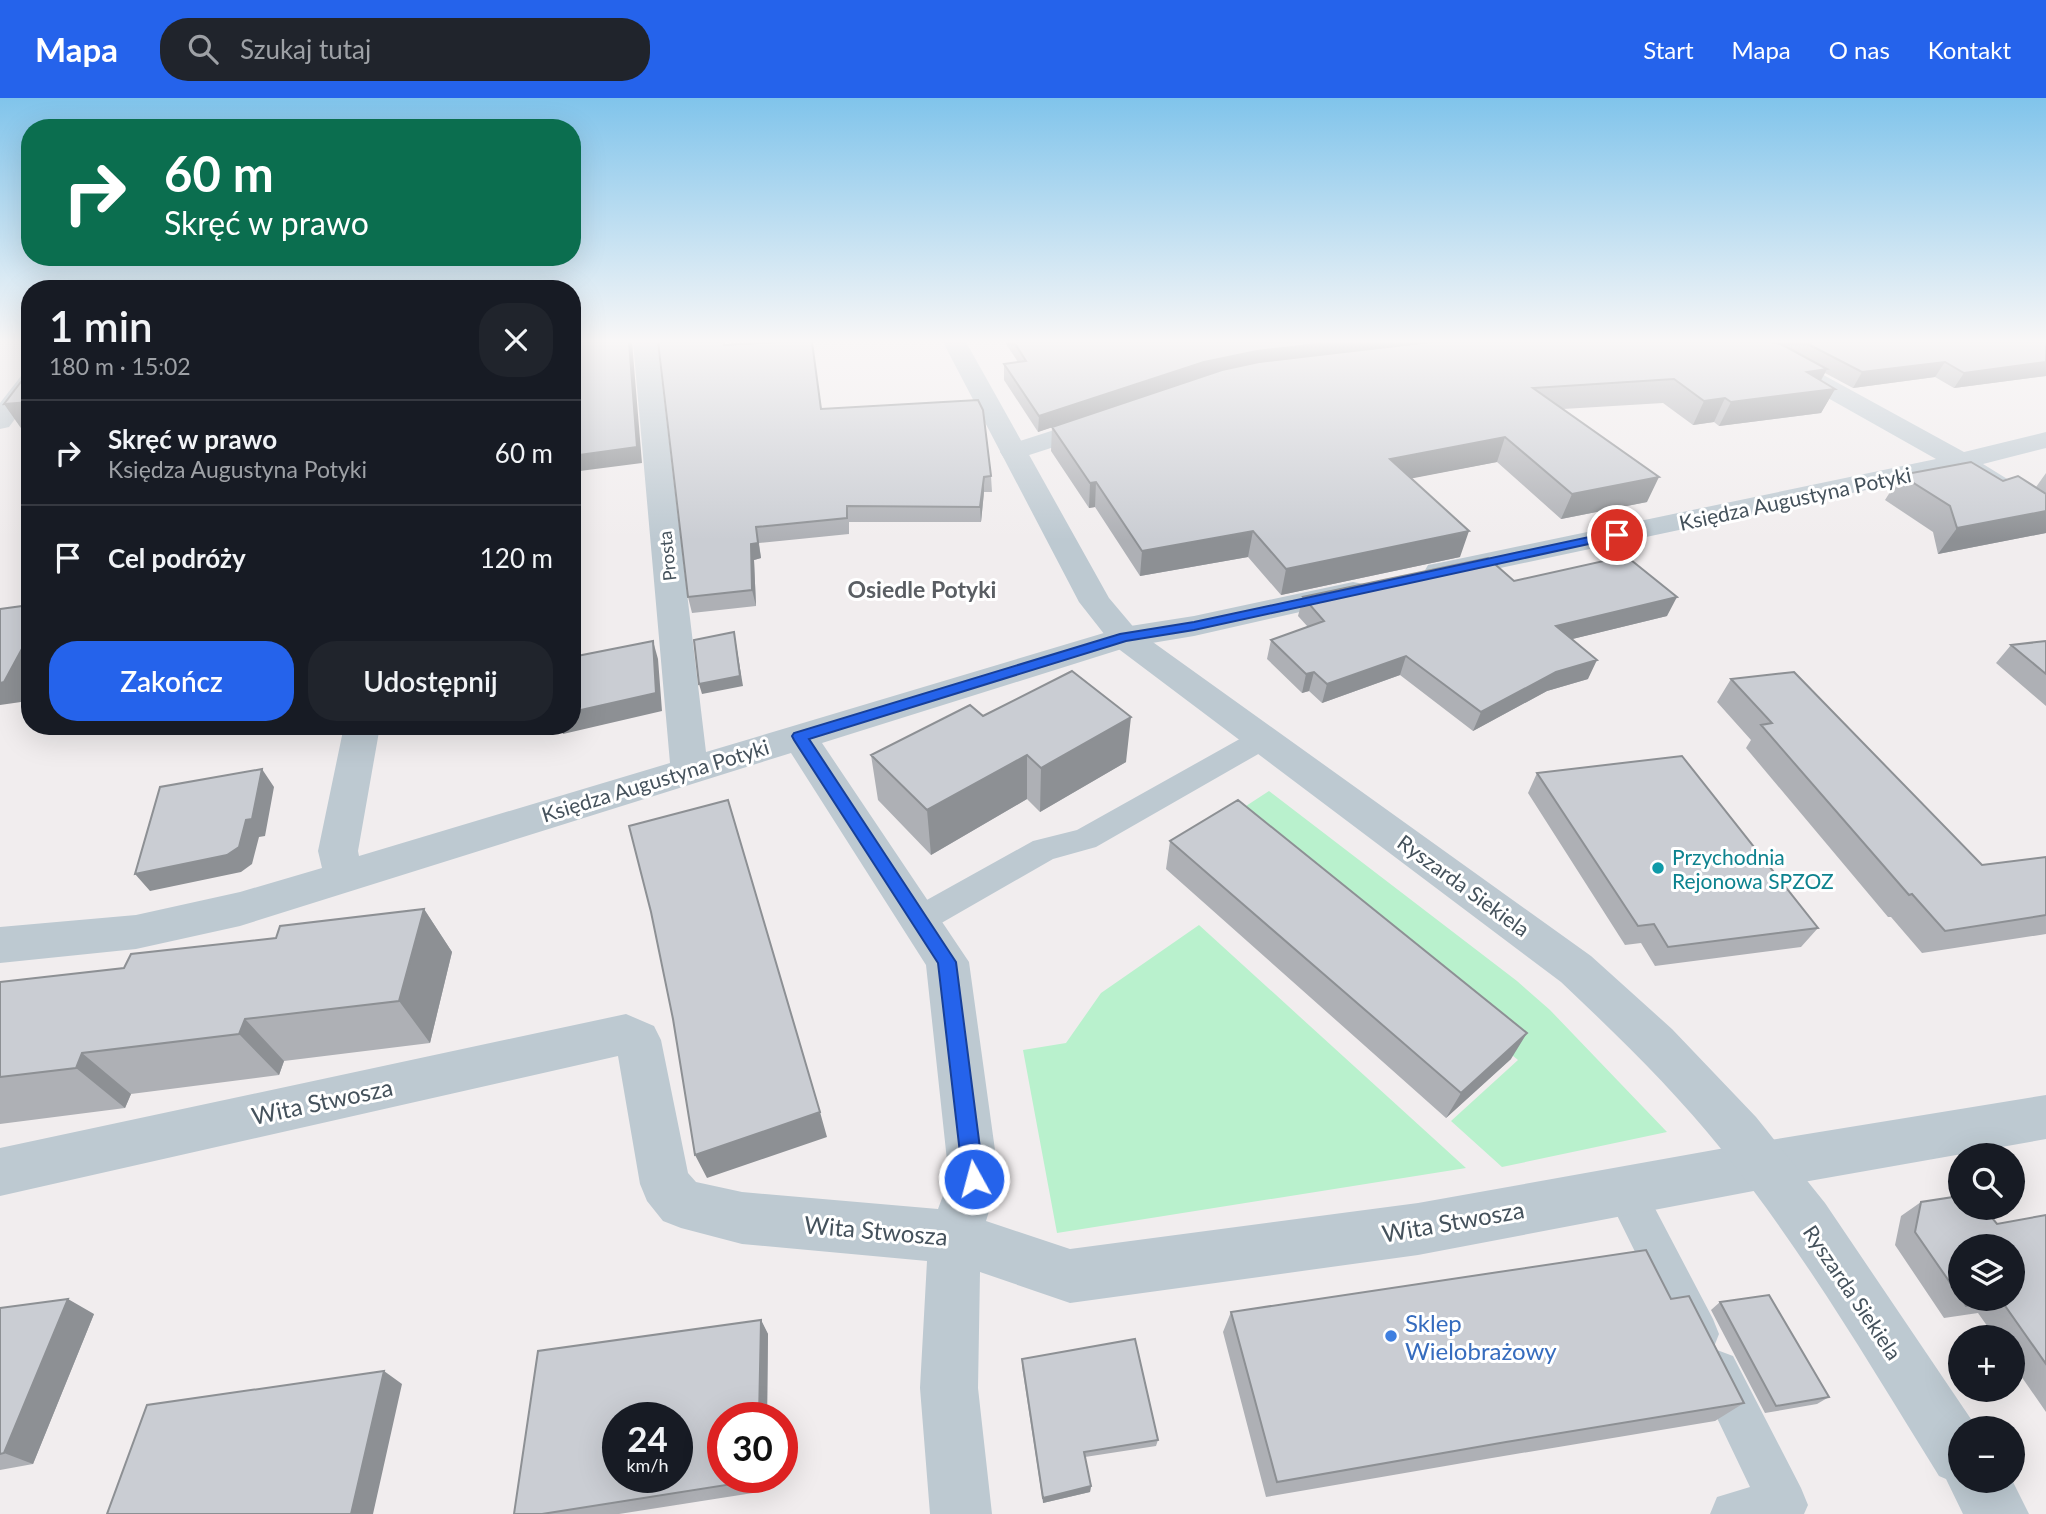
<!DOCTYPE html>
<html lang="pl">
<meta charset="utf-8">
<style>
:root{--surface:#171b24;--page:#20242c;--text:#f1f3f6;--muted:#9ea1a6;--line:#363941;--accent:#2563eb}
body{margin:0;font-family:Lato,sans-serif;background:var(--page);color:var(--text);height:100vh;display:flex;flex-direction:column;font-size:26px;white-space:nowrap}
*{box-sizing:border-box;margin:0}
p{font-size:23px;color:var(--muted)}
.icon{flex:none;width:38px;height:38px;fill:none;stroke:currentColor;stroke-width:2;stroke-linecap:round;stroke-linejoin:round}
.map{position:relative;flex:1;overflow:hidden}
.details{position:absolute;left:21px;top:182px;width:560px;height:455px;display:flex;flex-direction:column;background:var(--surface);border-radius:28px;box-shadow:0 7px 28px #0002}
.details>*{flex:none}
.top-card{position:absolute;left:21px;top:21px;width:560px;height:147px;border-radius:28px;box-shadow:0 7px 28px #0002;background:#0b6e4f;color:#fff;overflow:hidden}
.tools{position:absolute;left:1948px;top:1045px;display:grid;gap:14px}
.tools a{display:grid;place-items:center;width:77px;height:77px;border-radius:50%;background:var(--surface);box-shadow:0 7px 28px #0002;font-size:35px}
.speed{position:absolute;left:602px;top:1304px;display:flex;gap:14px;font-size:35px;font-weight:700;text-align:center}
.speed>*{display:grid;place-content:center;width:91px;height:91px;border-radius:50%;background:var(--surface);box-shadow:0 7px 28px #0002;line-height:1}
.speed small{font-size:18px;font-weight:400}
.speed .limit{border:10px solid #d22;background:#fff;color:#111}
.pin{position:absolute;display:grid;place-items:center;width:60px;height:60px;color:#fff;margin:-30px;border:4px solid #fff;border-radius:50%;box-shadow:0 2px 7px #0007}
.me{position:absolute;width:77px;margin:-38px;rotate:353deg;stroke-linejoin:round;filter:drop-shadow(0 0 5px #0008)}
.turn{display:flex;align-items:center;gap:24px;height:147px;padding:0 28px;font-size:32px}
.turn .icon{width:91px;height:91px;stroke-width:2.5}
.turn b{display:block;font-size:49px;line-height:60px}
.round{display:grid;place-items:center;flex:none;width:74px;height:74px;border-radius:28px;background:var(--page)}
.headline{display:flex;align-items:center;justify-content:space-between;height:119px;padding:0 28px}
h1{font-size:42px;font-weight:600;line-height:52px}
.button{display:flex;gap:14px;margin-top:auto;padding:14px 28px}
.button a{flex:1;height:80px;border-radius:28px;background:var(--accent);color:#fff;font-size:28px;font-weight:600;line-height:80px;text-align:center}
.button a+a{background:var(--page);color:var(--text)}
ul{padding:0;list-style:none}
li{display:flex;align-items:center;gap:21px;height:105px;padding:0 28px;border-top:2px solid var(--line)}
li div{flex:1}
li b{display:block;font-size:26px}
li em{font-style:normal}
header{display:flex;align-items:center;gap:42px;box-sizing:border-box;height:98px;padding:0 35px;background:var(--accent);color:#fff}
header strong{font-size:33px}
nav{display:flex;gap:38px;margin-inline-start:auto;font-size:24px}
.search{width:490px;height:63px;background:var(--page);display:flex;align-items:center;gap:18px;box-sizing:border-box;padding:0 24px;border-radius:28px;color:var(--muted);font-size:26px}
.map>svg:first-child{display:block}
.green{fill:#b9f1cd}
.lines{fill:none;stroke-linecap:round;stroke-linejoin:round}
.service{fill:#bdc9d1;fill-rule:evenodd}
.minor{fill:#bdc9d1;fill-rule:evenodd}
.tertiary{fill:#bdc9d1;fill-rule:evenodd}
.wall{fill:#aeb0b5;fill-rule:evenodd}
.shaded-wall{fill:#8d9094}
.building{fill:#cacdd3;stroke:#8d9094;stroke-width:2;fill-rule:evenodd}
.route{fill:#2563eb;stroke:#184099;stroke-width:2}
.culture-dot{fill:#0f9aa8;stroke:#fff;stroke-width:2.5}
.shop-dot{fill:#3f7fe0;stroke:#fff;stroke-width:2.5}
.labels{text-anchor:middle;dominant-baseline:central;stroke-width:6;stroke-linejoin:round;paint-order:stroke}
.far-street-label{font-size:18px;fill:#45525c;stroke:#fff}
.street-label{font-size:21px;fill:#45525c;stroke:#fff}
.culture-label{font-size:21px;fill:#0d838f;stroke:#fff;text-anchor:start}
.neighbourhood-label{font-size:23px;font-weight:bold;fill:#5a5e63;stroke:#fff}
.near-street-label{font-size:24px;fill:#45525c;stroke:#fff}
.near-shop-label{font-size:24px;fill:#366cbe;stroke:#fff;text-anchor:start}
</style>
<header>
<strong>Mapa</strong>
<div class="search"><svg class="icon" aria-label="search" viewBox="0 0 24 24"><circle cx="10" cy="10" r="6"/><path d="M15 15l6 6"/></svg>Szukaj tutaj</div>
<nav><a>Start</a><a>Mapa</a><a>O nas</a><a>Kontakt</a></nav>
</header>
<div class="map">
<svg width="2046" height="1416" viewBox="0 0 2046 1416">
<rect width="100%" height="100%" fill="#f1edee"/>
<path class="green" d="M1269,693l248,190 33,29 117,122 -165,35 -51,-46 67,-61 -292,-241z
M1199,827l267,243 -409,65 -34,-183 43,-7 35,-50z"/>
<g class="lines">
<path class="service" d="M1264,630l10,3 4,7 -4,7 -178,102 -43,12 -122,70 -12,4 -12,-4 -4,-9 4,-9 126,-70 44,-11 177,-99z
M1625,1074l14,6 74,141 6,15 -6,15 -15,6 -15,-6 -78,-158 6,-13z
M1717,1252l16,6 68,132 7,17 -4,9h-94l7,-17 33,-10 -55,-115 6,-16z"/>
<path class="minor" d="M633,244h24l49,410 418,-125 70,-11 159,-34 11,2 5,7 -5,7 -11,2 -159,36 -66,11 -306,96 147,219 30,217 -13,42 84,28 348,-46 346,-62 282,-46v44l-282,50 -346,66 -348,48 -90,-31 -2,116 14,126h-62l-10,-126 7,-127 -185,-17 -61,-16 -18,-7 -16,-20 -7,-17 -22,-128 -618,140v-48l626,-134 28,12 7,14 27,133 8,9 46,10 196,17 11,-30 -23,-214 -135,-212 -551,173 -104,23 -136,14v-36l136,-12 104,-23 82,-24 -4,-17 26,-125h36l-22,125 1,5 311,-93z
M1789,261l9,2 166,91 82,-20v16l-63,16 63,39v22l-10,-3 -80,-51 -517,110 -11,-2 -4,-7 4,-7 11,-2 497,-104 -156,-88 -3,-5 3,-5z
M30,276v25l-21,28 -9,2v-26l21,-27z
M1101,317l9,2 4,6 -4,6 -96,31 -10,-2 -4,-6 4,-6z"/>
<path class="tertiary" d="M943,244h23l143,256 27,32 455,326 81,73 84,88 69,86 152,225h-17v52h52l17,34h-66l-17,-35 -7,-3c-69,-111 -135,-224 -217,-326 -49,-61 -105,-115 -161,-168l-449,-338 -33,-42z"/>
</g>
<path class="wall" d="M1006,244h1040v34l-92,12 -19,-11 -82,11 -28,-15 -4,8 14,8 -14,24 -102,13 -5,-4 -21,3 -30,-22 -100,6 84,93 -86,17 -64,-57 -86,16 49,79 -179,38 -33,-38 -108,19 -45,-69 -6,1 -38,-57 1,-24 -14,5 -34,-52v-16l14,-2 -12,-18z
M725,247l96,64 170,67 1,16h-8l-3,30h-132v12l-90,9 2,15 -7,2 2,46 -64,7 -4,-16z
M2046,375v60l-108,21 -5,-22 -48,-32 16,-25 102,6 33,6z
M1514,483l153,35 -95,23 16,40 -41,12 -74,40 -73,-56 -78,28 -13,-12 -7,2 -35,-34 4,-19 37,-13 -10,-11 5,-19z
M2046,543v65l-50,-43 15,-18z
M1731,581l251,186 64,-8v77l-124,19 -31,-36h-3l-142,-169 5,-8 -34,-38z
M983,618l143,46 -86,50 -13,-13 -96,56 -53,-55 -7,-45z
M1537,675l281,155 -17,19 -146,19 -14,-23 -16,2 -97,-152z
M1170,743l341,218 -65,59 -280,-249z
M424,811l28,43 -22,91 -146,18 -5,14 -148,19 -6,14 -125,16v-142l124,-14z
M1921,1104l76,22 49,-9v197l-34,-49v-26h-17l-17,-24 -34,5 -49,-73 6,-29zM1960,1148l52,52h-52z
M1671,1201l73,104 -29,18 -229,38 -220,38 -43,-165 8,-20z
M1720,1204l109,95 -12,7 -52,9 -54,-103z
M0,1210l94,6 -61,150 -33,6z
M761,1222l7,14 -1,84h-44l43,59v14l-147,23h-105z
M1022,1261l136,81 -2,6 -71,11 6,29 -1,6 -47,11 -21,-137z"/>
<path class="shaded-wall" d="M629,244h3l10,121 -70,9v-16z
M1337,244h121l-256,36 -164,54 1,-16 165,-54 53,-11z
M1945,264l-10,15 -82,11 9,-16z
M2046,264v14l-92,12 10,-15z
M1827,271l-12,22 20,-2 -14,24 -102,13 12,-24 76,-30z
M1725,300l-11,24 -21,3 11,-24z
M30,304v39l-26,-37z
M1505,339l-8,25 -114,22 7,-25z
M984,379v15l-3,30 -1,-15z
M1659,379l-12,25 -86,17 11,-25z
M1096,384l-1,25 -6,1 1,-25z
M2046,413v22l-108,21 19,-26z
M756,429l5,31 -7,2 2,46 -4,-16 -1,-46z
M1253,433l-5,26 -108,19 2,-25z
M1469,433l-9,26 -179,38 5,-26z
M574,452l6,17 -1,108 -7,-18z
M1677,499l-10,19 -119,29 8,-19z
M734,534l9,54 -41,8 -3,-10z
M30,536v51l-9,17 -21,3v-22z
M653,543l5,18 4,52 -99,23 -3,-8h12v-14z
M1406,558l-6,19 -78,28 5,-19z
M1597,562l-9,19 -41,12 -74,40 8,-19 75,-40z
M1314,574l-5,19 -7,2 4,-19z
M1131,619l-5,45 -86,50 1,-44z
M1027,657v44l-96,56 -4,-45z
M262,671l12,18 -9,49 -6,1 -7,27 -11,8 -91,19 -15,-17 111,-54z
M424,811l28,43 -22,91 -31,-42z
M245,921l39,42 -5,14 -40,-41z
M1527,935l-16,26 -65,59 15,-25z
M82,955l49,41 -6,14 -49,-40z
M820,1014l7,25 -120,41 -12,-23z
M68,1201l26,15 -61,150 -29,-11z
M761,1222l7,14 -1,84h-8z
M384,1273l18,13 -29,130h-22z
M758,1379h8v14l-8,-11z
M1091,1388l-1,6 -47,11v-5z"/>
<path class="building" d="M572,244h57l8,105 -65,9z
M658,244h66v3l52,-3h36l9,67 157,-9 5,10 8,66 -7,1 -4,30 -133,-1v12l-91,9 2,16 -7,1 1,46 -64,7z
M1014,244h323l-80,9 -53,11 -165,54 -35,-52 22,-3z
M1430,244h342l9,2 46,25 -20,3 28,17 -104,13 -6,-4 -21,3 -30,-22 -141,9 126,89 -87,17 -67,-57 -115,22 79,72 -183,38 -33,-38 -111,20 -46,-69 -6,1 -38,-56 170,-57 37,-8z
M1804,244h242v20l-82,11 -19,-11 -83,10z
M30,272v32l-26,2z
M1971,364l32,19 15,-5 28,18v17l-89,17 -7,-22 -49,-31z
M572,452h2l-2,107 81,-16 3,52 -84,19z
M1626,458l51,41 -121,29 41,34 -41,12 -75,40 -75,-56 -79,28 -13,-12 -8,2 -35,-34 53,-19 -21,-24 185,-39 26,23z
M30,507v29l-26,48 -4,1v-74z
M734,534l6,44 -41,8 -5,-44z
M2046,543v33l-35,-29z
M1072,573l59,46 -90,51 -14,-13 -100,55 -56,-55 99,-50 13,11z
M1794,574l188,193 64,-8v58l-101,16 -33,-37 -3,1 -148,-170 11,-2 -41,-44z
M1682,658l136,172 -150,19 -14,-23 -16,2 -101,-153z
M262,671l-10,50 -6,1 -7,27 -12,8 -92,19 25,-87z
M728,702l92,312 -125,43 -22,-136 -22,-107 -22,-86z
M1238,702l289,233 -66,60 -291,-252z
M424,811l-25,92 -154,18 -6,15 -157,19 -6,15 -76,9v-95l124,-14 7,-14 145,-16 4,-12z
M1960,1098v12h24l13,16 49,-9v149l-45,-64 -35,6 -5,-8h51v-52h-52v51l-45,-65 6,-30z
M1646,1152l25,49 18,-3 55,107 -238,39 -229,40 -46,-170z
M1769,1197l60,102 -53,9 -56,-104z
M68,1201l-64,154 -4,1v-146z
M761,1222l-2,98h-36v59h35v3l-216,34h-28l24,-163zM618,1320h59v59h-59z
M1135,1241l23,101 -74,12 7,34 -48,12 -21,-139z
M384,1273l-33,143h-244l40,-109z"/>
<linearGradient id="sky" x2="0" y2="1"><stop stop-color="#80c4eb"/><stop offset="0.55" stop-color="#f9f7f7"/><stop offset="1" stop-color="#f9f7f7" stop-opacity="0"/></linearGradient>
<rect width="2046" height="442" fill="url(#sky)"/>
<path class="route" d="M1617,433l4,1v5l-427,93 -68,11 -317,98 147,223 28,217 -3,7 -7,3 -8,-3 -3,-7 -25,-216 -144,-223 -2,-4 2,-3 326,-99 74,-12z"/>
<circle class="culture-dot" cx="1658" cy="770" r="7"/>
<circle class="shop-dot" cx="1391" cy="1238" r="7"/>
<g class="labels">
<g class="far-street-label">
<text transform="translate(667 458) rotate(-96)">Prosta</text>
</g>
<g class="street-label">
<text transform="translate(1795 400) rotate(-12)">Księdza Augustyna Potyki</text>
<text transform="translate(655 682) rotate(-17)">Księdza Augustyna Potyki</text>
<text transform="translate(1464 787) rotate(36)">Ryszarda Siekiela</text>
<text transform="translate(1853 1194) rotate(56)">Ryszarda Siekiela</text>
</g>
<g class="culture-label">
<text x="1672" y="758">Przychodnia<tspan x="1672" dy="24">Rejonowa SPZOZ</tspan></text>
</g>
<g class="neighbourhood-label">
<text x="922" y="491">Osiedle Potyki</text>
</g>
<g class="near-street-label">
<text transform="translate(322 1003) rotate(-12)">Wita Stwosza</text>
<text transform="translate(1453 1123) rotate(-10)">Wita Stwosza</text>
<text transform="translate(876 1132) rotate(5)">Wita Stwosza</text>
</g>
<g class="near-shop-label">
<text x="1405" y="1224">Sklep<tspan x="1405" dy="28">Wielobrażowy</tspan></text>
</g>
</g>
</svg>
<div class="tools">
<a><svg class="icon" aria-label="search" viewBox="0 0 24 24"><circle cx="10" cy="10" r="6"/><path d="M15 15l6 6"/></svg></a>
<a><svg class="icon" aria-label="layers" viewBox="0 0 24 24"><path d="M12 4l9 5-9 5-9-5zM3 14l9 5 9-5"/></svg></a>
<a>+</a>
<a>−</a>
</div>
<div class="speed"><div>24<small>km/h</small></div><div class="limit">30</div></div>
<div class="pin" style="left:1617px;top:437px;background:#d93025"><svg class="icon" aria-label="arrive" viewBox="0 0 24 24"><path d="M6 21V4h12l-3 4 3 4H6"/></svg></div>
<svg class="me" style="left:974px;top:1081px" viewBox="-20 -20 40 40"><circle r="17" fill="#2563eb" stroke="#fff" stroke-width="3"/><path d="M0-11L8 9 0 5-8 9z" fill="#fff"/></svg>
<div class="top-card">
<div class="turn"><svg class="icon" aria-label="right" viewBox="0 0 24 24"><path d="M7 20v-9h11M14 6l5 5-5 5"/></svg><div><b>60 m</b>Skręć w prawo</div></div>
</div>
<section class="details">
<div class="headline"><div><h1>1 min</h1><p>180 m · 15:02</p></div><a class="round"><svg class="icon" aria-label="close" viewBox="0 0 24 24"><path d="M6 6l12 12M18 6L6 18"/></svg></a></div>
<ul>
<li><svg class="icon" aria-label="right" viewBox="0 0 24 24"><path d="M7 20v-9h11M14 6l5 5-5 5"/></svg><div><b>Skręć w prawo</b><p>Księdza Augustyna Potyki</p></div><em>60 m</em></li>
<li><svg class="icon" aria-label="arrive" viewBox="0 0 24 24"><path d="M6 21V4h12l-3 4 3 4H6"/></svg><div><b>Cel podróży</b></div><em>120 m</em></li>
</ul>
<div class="button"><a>Zakończ</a><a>Udostępnij</a></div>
</section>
</div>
